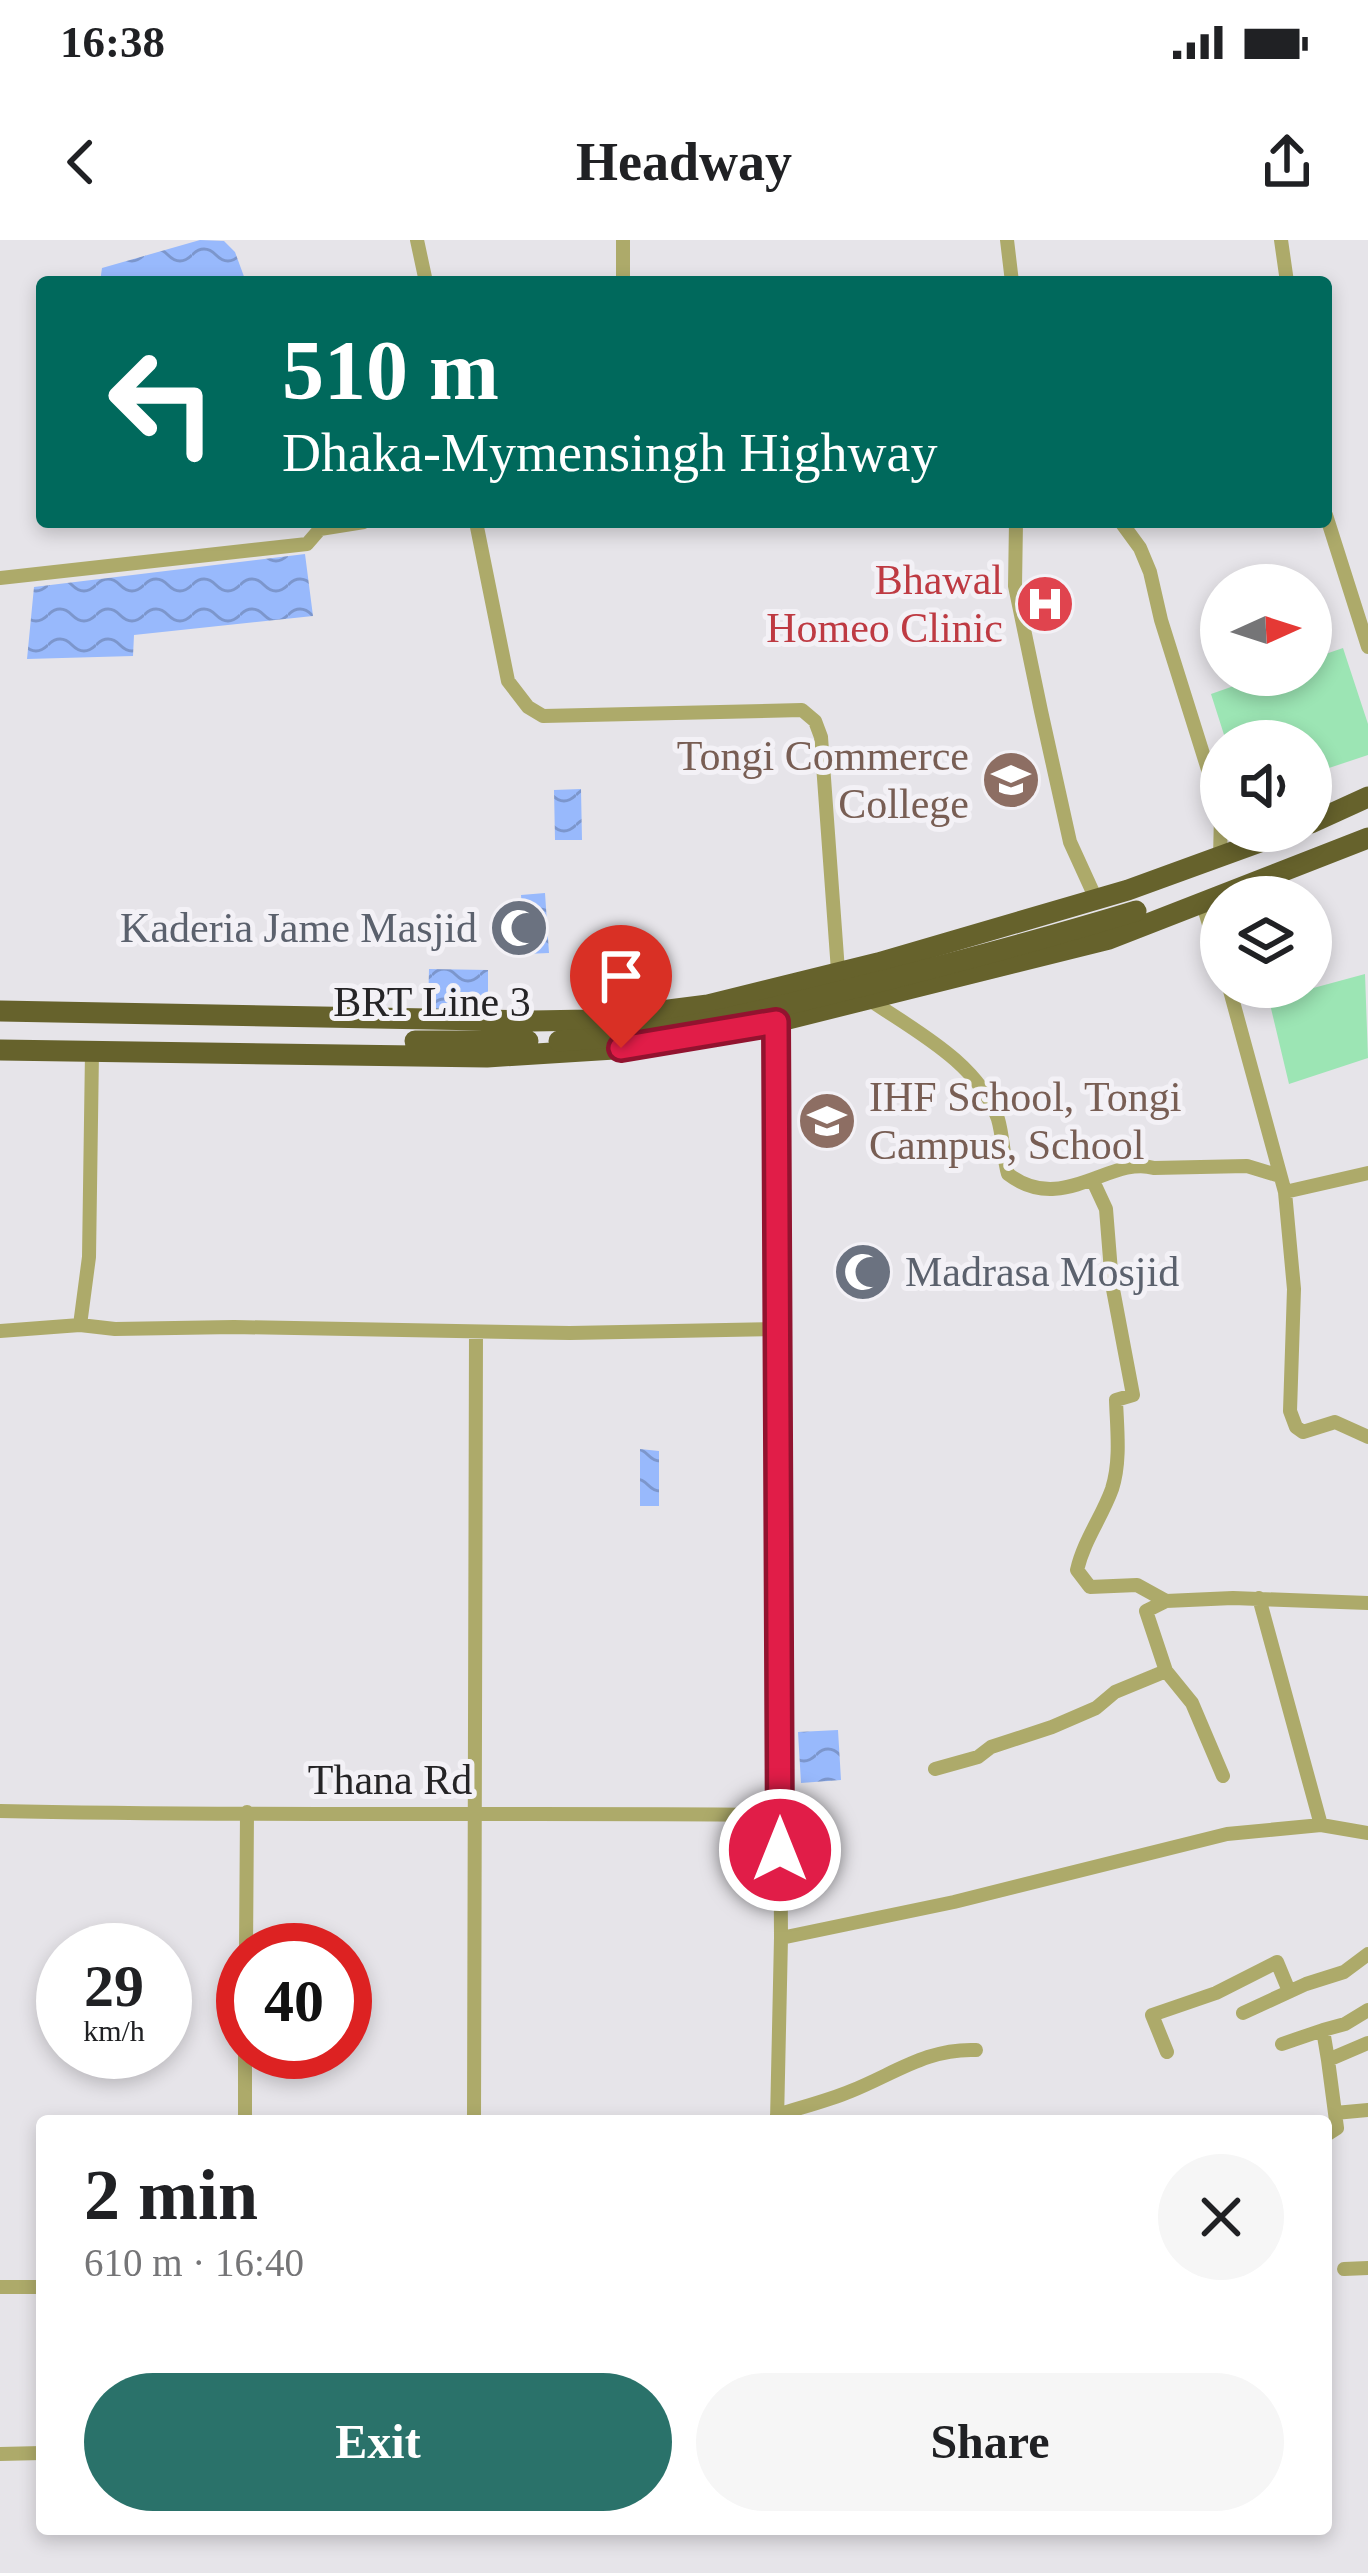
<!DOCTYPE html>
<meta charset="utf-8">
<style>
:root{--surface:#fff;--page:#f6f6f6;--text:#202124;--muted:#757577;--accent:#2a726a}
body{margin:0;font-family:"Times New Roman",serif;background:var(--page);color:var(--text);height:100vh;display:flex;flex-direction:column;font-size:45px;white-space:nowrap}
*{box-sizing:border-box;margin:0}
p{font-size:39px;color:var(--muted)}
.icon{flex:none;width:66px;height:66px;fill:none;stroke:currentColor;stroke-width:2;stroke-linecap:round;stroke-linejoin:round}
.map{position:relative;flex:1;overflow:hidden}
.details{position:absolute;left:36px;top:1875px;width:1296px;height:420px;display:flex;flex-direction:column;background:var(--surface);border-radius:12px;box-shadow:0 6px 18px #0003}
.details>*{flex:none}
.top-card{position:absolute;left:36px;top:36px;width:1296px;height:252px;border-radius:12px;box-shadow:0 6px 18px #0003;background:#00695c;color:#fff;overflow:hidden}
.needle{width:78px;rotate:87deg}
.controls{position:absolute;left:1200px;top:324px;display:grid;gap:24px}
.controls a{display:grid;place-items:center;width:132px;height:132px;border-radius:50%;background:var(--surface);box-shadow:0 6px 18px #0003;font-size:60px}
.speed{position:absolute;left:36px;top:1683px;display:flex;gap:24px;font-size:60px;font-weight:700;text-align:center}
.speed>*{display:grid;place-content:center;width:156px;height:156px;border-radius:50%;background:var(--surface);box-shadow:0 6px 18px #0003;line-height:1}
.speed small{font-size:30px;font-weight:400}
.speed .limit{border:18px solid #d22;background:#fff;color:#111}
.pin{position:absolute;display:grid;place-items:center;width:102px;height:102px;color:#fff;margin:-123px -51px;border-radius:50% 50% 50% 0;rotate:-45deg;box-shadow:0 0 12px #0007}
.pin .icon{rotate:45deg}
.me{position:absolute;width:132px;margin:-66px;rotate:0deg;stroke-linejoin:round;filter:drop-shadow(0 0 9px #0008)}
.turn{display:flex;align-items:center;gap:42px;height:252px;padding:0 48px;font-size:54px}
.turn .icon{width:156px;height:156px;stroke-width:2.5}
.turn b{display:block;font-size:84px;line-height:102px}
.round{display:grid;place-items:center;flex:none;width:126px;height:126px;border-radius:63px;background:var(--page)}
.head{display:flex;align-items:center;justify-content:space-between;height:204px;padding:0 48px}
h1{font-size:72px;font-weight:600;line-height:90px}
.action{display:flex;gap:24px;margin-top:auto;padding:24px 48px}
.action a{flex:1;height:138px;border-radius:72px;background:var(--accent);color:#fff;font-size:48px;font-weight:600;line-height:138px;text-align:center}
.action a+a{background:var(--page);color:var(--text)}
.status{display:flex;justify-content:space-between;align-items:center;height:84px;padding:0 60px;background:var(--surface);direction:ltr}
.status svg{height:33px;fill:currentColor}
header{display:flex;justify-content:space-between;align-items:center;height:156px;padding:0 48px;background:var(--surface);font-size:54px;font-weight:600}
.map>svg:first-child{display:block}
.green{fill:#9ce5b4}
.water{fill:url(#water-waves)}
.lines{fill:none;stroke-linecap:round;stroke-linejoin:round}
.minor{stroke:#adaa6a;stroke-width:14}
.highway{stroke:#66622c;stroke-width:21}
.highway-bridge{stroke:#66622c;stroke-width:21}
.route-casing{stroke:#92132f;stroke-width:30}
.route{stroke:#e11d48;stroke-width:21}
.labels{text-anchor:middle;dominant-baseline:central;stroke-width:10;stroke-linejoin:round;paint-order:stroke}
.health-label{font-size:42px;fill:#be3a42;stroke:#f3f1f6;text-anchor:end}
.education-label{font-size:42px;fill:#785e54;stroke:#f3f1f6;text-anchor:end}
.worship-label{font-size:42px;fill:#5b616d;stroke:#f3f1f6;text-anchor:end}
.street-label{font-size:42px;fill:#252426;stroke:#f3f1f6}
</style>
<div class="status"><b>16:38</b><svg viewBox="0 0 49 12"><path d="M0 12V9h3v3zM5 12V6h3v6zM10 12V3h3v9zM15 12V0h3v12zM26 1h20v11H26zM47 4h2v5h-2z"/></svg></div>
<header><svg class="icon" aria-label="back" viewBox="0 0 24 24"><path d="M15 5l-7 7 7 7"/></svg>Headway<svg class="icon" aria-label="share" viewBox="0 0 24 24"><path d="M12 15V3M7 8l5-5 5 5M5 13v7h14v-7"/></svg></header>
<div class="map">
<svg width="1368" height="2333" viewBox="0 0 1368 2333">
<defs>
<pattern id="water-waves" width="16" height="10" patternUnits="userSpaceOnUse" patternTransform="scale(3)"><rect width="16" height="10" fill="#98b9fc"/><path d="M0 5q4-4 8 0t8 0" fill="none" stroke="#7c96cc"/></pattern>
</defs>
<rect width="100%" height="100%" fill="#e6e4e9"/>
<path class="green" d="M1343,408l25,76v31l-57,19v-33h-85l-15,-47 54,-19h46v-16z
M1365,734l3,84 -79,26 -20,-84z"/>
<path class="water" d="M200,0l24,1 11,11 11,30h-146l2,-14z
M305,314l8,62 -179,19 -1,21 -106,3 7,-72z
M581,549l1,51h-27l-1,-50z
M545,653l4,60 -24,1 -4,-59z
M429,729l59,1v42l-60,-1z
M640,1209l19,2v55h-19z
M838,1490l3,50 -40,3 -3,-51z"/>
<g class="lines">
<path class="minor" d="M417,0l9,42
M1007,0l5,42
M1281,0l6,42
M623,42v-42
M1326,275l42,132
M476,282l32,159 20,26 15,9 259,-6 13,11 6,16 17,234
M1016,282l-1,64 26,125 29,131 26,57
M1121,282l19,26 10,24 11,48 60,191
M0,338l307,-34 13,-15 44,-7
M1220,619l1,-45
M1203,665l18,58
M1229,747l56,205 9,97 -4,122 6,16 7,5 32,-10 33,15
M867,758c46,32 111,64 131,121 5,17 5,37 10,55 55,42 102,-19 146,-6l93,-2 33,10
M776,782l5,916 -4,183
M92,812l-3,205 -9,68 35,4 119,-2 336,6 208,-4
M1093,941l13,28 6,75 21,111 -17,5c1,29 5,61 -4,89 -10,28 -28,51 -35,81l13,17 47,-2 29,16 67,-3 135,5
M1285,952l83,-19
M0,1091l80,-6
M1259,1358l62,227
M1166,1361l-20,10 20,60 26,32 31,73
M935,1529l43,-12 13,-10 61,-20 44,-19 19,-16 51,-21
M0,1571c260,6 520,1 779,4
M781,1698l173,-36 273,-68 94,-9 47,8
M246,1710l1,-138
M1243,1773l63,-29 38,-12 24,-18
M1282,1804l41,-14
M1167,1812l-15,-37 64,-22 61,-31 12,29
M1328,1820l-5,-30 22,-6 23,-14
M1335,1873l-7,-53 40,-17
M777,1875c25,-8 50,-14 74,-24 43,-17 76,-43 125,-41
M245,1881v-69
M474,1881l2,-789
M1326,1895l11,-7 -2,-15 33,-3
M1344,2029l24,-1
M0,2047h42
M0,2214l42,-1"/>
<path class="highway" d="M1311,583l57,-26
M0,771l532,10 58,-1 118,-15 170,-42 250,-73 162,-59
M415,801h113
M0,810l487,7 159,-10 130,-25 333,-83 259,-101"/>
<path class="highway-bridge" d="M559,801c105,-5 189,-27 291,-52 96,-24 191,-49 286,-78"/>
</g>
<g class="lines">
<defs>
<path id="route" d="M621,808l155,-26 4,828"/>
</defs>
<use href="#route" class="route-casing"/>
<use href="#route" class="route"/>
</g>
<defs>
<symbol id="hospital-disc" viewBox="-11 -11 22 22"><circle r="9.5" fill="#e0444e" stroke="#f3f1f6"/><path d="M-5-5h3v3.5h4V-5h3V5h-3V1.5h-4V5h-3Z" fill="#fff"/></symbol>
<symbol id="university-disc" viewBox="-11 -11 22 22"><circle r="9.5" fill="#8d6e63" stroke="#f3f1f6"/><path d="M0-5L7-2L0 1L-7-2ZM-4 1L0 2.5L4 1V4Q0 6-4 4Z" fill="#fff"/></symbol>
<symbol id="mosque-disc" viewBox="-11 -11 22 22"><circle r="9.5" fill="#6b7280" stroke="#f3f1f6"/><path d="M3.5-4.9A6 6 0 1 0 3.5 4.9A5 5 0 1 1 3.5-4.9Z" fill="#fff"/></symbol>
<symbol id="school-disc" viewBox="-11 -11 22 22"><circle r="9.5" fill="#8d6e63" stroke="#f3f1f6"/><path d="M0-5L7-2L0 1L-7-2ZM-4 1L0 2.5L4 1V4Q0 6-4 4Z" fill="#fff"/></symbol>
</defs>
<g fill-rule="evenodd">
<use href="#hospital-disc" x="1012" y="331" width="66" height="66"/>
<use href="#university-disc" x="978" y="507" width="66" height="66"/>
<use href="#mosque-disc" x="486" y="655" width="66" height="66"/>
<use href="#school-disc" x="794" y="848" width="66" height="66"/>
<use href="#mosque-disc" x="830" y="999" width="66" height="66"/>
</g>
<g class="labels">
<g class="health-label">
<text x="1003" y="340">Bhawal<tspan x="1003" dy="48">Homeo Clinic</tspan></text>
</g>
<g class="education-label">
<text x="969" y="516">Tongi Commerce<tspan x="969" dy="48">College</tspan></text>
<text x="869" y="857" text-anchor="start">IHF School, Tongi<tspan x="869" dy="48">Campus, School</tspan></text>
</g>
<g class="worship-label">
<text x="477" y="688">Kaderia Jame Masjid</text>
<text x="905" y="1032" text-anchor="start">Madrasa Mosjid</text>
</g>
<g class="street-label">
<text x="432" y="762">BRT Line 3</text>
<text x="390" y="1540">Thana Rd</text>
</g>
</g>
</svg>
<div class="controls">
<a><svg class="needle" viewBox="-14 -14 28 28"><path d="M0-13l5 13h-10z" fill="#e53935"/><path d="M0 13l5-13h-10z" fill="#757577"/></svg></a>
<a><svg class="icon" aria-label="sound" viewBox="0 0 24 24"><path d="M4 9h4l5-4v14l-5-4H4zM17 9q2 3 0 6"/></svg></a>
<a><svg class="icon" aria-label="layers" viewBox="0 0 24 24"><path d="M12 4l9 5-9 5-9-5zM3 14l9 5 9-5"/></svg></a>
</div>
<div class="speed"><div>29<small>km/h</small></div><div class="limit">40</div></div>
<div class="pin" style="left:621px;top:808px;background:#d93025"><svg class="icon" aria-label="arrive" viewBox="0 0 24 24"><path d="M6 21V4h12l-3 4 3 4H6"/></svg></div>
<svg class="me" style="left:780px;top:1610px" viewBox="-20 -20 40 40"><circle r="17" fill="#e11d48" stroke="#fff" stroke-width="3"/><path d="M0-11L8 9 0 5-8 9z" fill="#fff"/></svg>
<div class="top-card">
<div class="turn"><svg class="icon" aria-label="left" viewBox="0 0 24 24"><path d="M17 20v-9H6M10 6l-5 5 5 5"/></svg><div><b>510 m</b>Dhaka-Mymensingh Highway</div></div>
</div>
<section class="details">
<div class="head"><div><h1>2 min</h1><p>610 m · 16:40</p></div><a class="round"><svg class="icon" aria-label="close" viewBox="0 0 24 24"><path d="M6 6l12 12M18 6L6 18"/></svg></a></div>
<div class="action"><a>Exit</a><a>Share</a></div>
</section>
</div>
